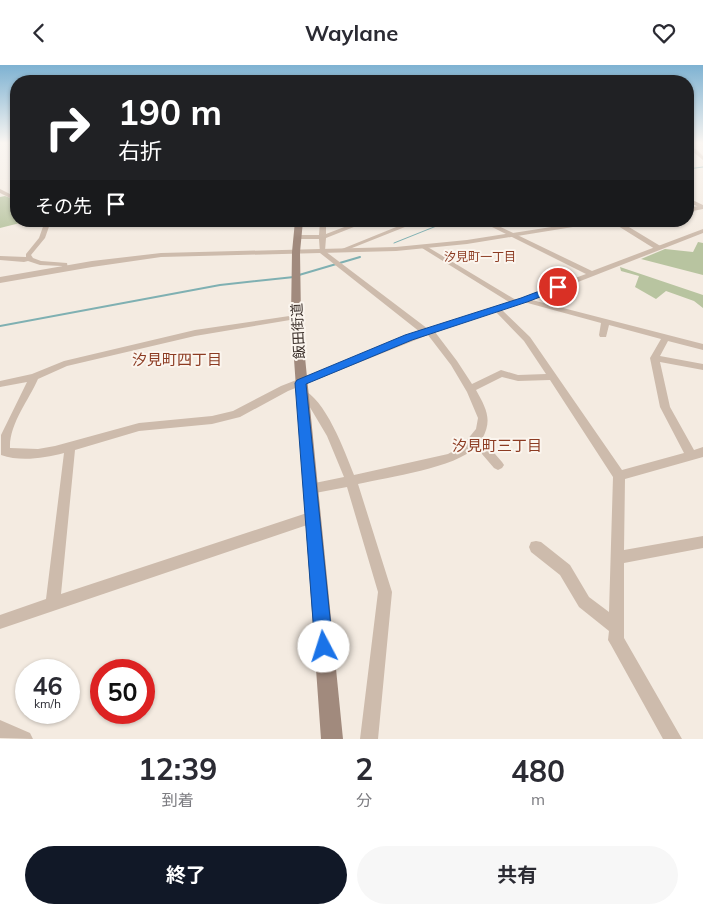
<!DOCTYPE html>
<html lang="ja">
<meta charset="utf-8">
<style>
:root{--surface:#fff;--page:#f7f7f7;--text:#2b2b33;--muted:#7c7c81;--accent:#111827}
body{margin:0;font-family:Mulish,"Noto Sans JP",sans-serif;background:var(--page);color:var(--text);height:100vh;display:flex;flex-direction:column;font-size:19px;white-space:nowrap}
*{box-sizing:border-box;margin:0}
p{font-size:16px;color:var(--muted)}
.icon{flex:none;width:28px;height:28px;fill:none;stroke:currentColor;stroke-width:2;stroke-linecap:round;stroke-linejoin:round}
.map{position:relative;height:674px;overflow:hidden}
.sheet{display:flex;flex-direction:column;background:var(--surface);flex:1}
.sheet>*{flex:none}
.banner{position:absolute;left:10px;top:10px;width:684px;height:152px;border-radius:20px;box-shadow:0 1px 4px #0004;background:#202124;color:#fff;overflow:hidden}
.speed{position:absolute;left:15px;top:594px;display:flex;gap:10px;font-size:25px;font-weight:700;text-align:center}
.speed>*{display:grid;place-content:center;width:65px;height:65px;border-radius:50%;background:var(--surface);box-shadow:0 1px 4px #0004;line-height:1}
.speed small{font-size:12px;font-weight:400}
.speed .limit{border:8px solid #d22;background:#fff;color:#111}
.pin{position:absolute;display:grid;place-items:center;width:42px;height:42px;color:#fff;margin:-21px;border:2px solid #fff;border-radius:50%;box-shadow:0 1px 5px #0007}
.me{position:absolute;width:55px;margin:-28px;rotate:355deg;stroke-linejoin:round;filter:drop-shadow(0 0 4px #0008)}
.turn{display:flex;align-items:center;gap:18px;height:105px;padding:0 25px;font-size:22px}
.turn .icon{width:65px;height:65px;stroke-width:2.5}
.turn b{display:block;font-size:35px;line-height:42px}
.then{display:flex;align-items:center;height:48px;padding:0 25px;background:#0003;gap:10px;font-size:19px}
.eta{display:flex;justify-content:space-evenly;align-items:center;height:85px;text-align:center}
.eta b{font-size:30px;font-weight:700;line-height:35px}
.primary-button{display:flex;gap:10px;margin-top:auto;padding:10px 25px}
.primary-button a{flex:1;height:58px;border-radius:30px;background:var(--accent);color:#fff;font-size:20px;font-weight:700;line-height:58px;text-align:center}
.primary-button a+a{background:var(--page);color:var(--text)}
header{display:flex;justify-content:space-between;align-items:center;height:65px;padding:0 25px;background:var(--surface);font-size:22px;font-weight:700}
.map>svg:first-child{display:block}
.green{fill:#b8c4a0}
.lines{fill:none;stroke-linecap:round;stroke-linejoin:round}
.stream-far1{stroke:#7fb0b2;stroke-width:1}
.stream{stroke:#7fb0b2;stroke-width:2}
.minor{fill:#cdbbac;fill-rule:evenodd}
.tertiary{fill:#cdbbac;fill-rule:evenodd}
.secondary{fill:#a18a7d;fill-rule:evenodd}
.route{fill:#1a73e8;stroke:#114b97}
.labels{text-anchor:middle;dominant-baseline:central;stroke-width:4;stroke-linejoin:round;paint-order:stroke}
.far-neighbourhood-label{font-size:12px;fill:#8c3b22;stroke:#fbf5ee}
.street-label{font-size:14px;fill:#3b302b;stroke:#fbf5ee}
.neighbourhood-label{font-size:15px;fill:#8c3b22;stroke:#fbf5ee}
</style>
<header><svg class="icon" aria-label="back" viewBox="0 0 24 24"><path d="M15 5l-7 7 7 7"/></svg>Waylane<svg class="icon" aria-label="heart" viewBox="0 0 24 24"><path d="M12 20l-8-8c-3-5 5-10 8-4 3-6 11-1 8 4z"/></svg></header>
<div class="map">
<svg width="703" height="674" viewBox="0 0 703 674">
<rect width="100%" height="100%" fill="#f4ebe1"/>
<path class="green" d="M5,131l11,4v21h12l-28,7v-31z
M698,177l5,1v32l-62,-16 24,-10 28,3z
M620,202l83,28v13l-9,-7 -28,-10 -10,8 -21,-12 4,-11 -18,-5z"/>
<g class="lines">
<path class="stream-far1" d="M688,104l15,-2
M394,178l55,-22"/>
<path class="stream" d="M299,210l61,-18
M0,261l220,-41 74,-8"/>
<path class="minor" d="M688,82l8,2 7,7v4l-11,-9 -4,-2z
M0,124l16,8v4l-16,-8z
M688,133l15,7v4l-15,-7z
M45,156h6l-6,17 -14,17 2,3 8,3 26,2 1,6h-4l-2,-3 -22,-1 -12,-4 -4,1 -24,-2v-4l26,1v-3l13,-16z
M320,156h6v13l34,-13h9l-43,17 -1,13 103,78 81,-27 -87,-54v-2h4l90,54 70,-26 -106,-53h8l104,50 111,-42v4l-171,67 171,44v6l-35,-9 -8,15 43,8v6l-43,-8 10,45 24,43 9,-3v10l-78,22 -1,71 79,-14v12l-79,15v75l58,101h-19l-52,-94 -3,-5 1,-9 -30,-24 -19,-32 -29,-23 -2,-5 2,-5 5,-1 5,1 29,23 19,32 20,15 4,-135 -63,-97 -32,1 -16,-4 -26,13c10,18 17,30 6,49l20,23 2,3 -2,3 -4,2 -4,-2 -18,-21c-21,21 -87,30 -118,37l34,108 -14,147h-18l18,-147 -31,-105 -37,7 -4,-1 -2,-4 2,-4 4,-1 34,-7 -17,-41 -19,-32 -12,-11 5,-4c24,8 44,63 53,86l94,-21 14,-8 14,-17 2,-11 -11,-26 -16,-27 -23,-30 -140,56 -48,26 -28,7 -73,7 -64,19 -14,144 252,-83 4,2 2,4 -2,4 -4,2 -313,106v-14l46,-16 18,-146c-20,5 -43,9 -63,2v-20l26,-53 -27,5v-6l32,-7 32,-13 131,-31 101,-15 4,2 -4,2 -101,17 -128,30 -29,13c-9,21 -29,45 -28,69l28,1 17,-3 84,-23 73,-7 21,-5 48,-25 139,-54 -100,-79 -1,-14h-22l-3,-2 3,-2h22zM524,237l77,21 -2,12 1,2h6l3,-12 52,14 -11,19 10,49 24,46 -62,17 -92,-133 -28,-27zM496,247l28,29 22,33 -28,1 -17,-5 -29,14 -15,-23 -22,-29z
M411,156h9l-78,31 -5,-1z
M0,655l30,13 3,6 -33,-1z"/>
<path class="tertiary" d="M703,140v4l-15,3v-4z
M590,156h29l43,26 -7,2 -45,-28 -143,23 -71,7 -235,6 -69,10 -92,16v-6l92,-16 69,-8 235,-6 71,-7z"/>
<path class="secondary" d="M295,156h8l-3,31 1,65 42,422h-22l-30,-422 1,-65z"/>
</g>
<linearGradient id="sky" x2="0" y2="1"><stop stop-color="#7eb2d2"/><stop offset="0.45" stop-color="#faf6f2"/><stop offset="1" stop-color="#faf6f2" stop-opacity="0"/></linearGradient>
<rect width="703" height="173" fill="url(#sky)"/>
<path class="route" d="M558,219l3,1v4l-34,13 -115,38 -106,44 27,263 -3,6 -6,2 -6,-2 -3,-6 -20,-264 2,-3 108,-45 116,-37z"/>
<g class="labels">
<g class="far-neighbourhood-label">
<text x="480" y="191">汐見町一丁目</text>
</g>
<g class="street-label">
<text transform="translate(298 266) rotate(-93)">飯田街道</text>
</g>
<g class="neighbourhood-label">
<text x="177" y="294">汐見町四丁目</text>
<text x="497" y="380">汐見町三丁目</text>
</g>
</g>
</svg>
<div class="speed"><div>46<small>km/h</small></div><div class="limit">50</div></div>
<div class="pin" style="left:558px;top:222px;background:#d93025"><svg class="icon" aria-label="arrive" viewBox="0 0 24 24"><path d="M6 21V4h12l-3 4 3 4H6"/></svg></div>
<svg class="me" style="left:324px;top:582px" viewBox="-20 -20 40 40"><circle r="19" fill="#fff"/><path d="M0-13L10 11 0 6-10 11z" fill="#1a73e8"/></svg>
<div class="banner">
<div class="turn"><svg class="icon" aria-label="right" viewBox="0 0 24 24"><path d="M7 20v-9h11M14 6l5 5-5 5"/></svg><div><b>190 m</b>右折</div></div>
<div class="then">その先<svg class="icon" aria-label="arrive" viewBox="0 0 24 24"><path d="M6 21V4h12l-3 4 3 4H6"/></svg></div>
</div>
</div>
<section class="sheet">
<div class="eta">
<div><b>12:39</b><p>到着</p></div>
<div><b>2</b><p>分</p></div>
<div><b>480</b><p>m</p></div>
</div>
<div class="primary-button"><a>終了</a><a>共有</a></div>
</section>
